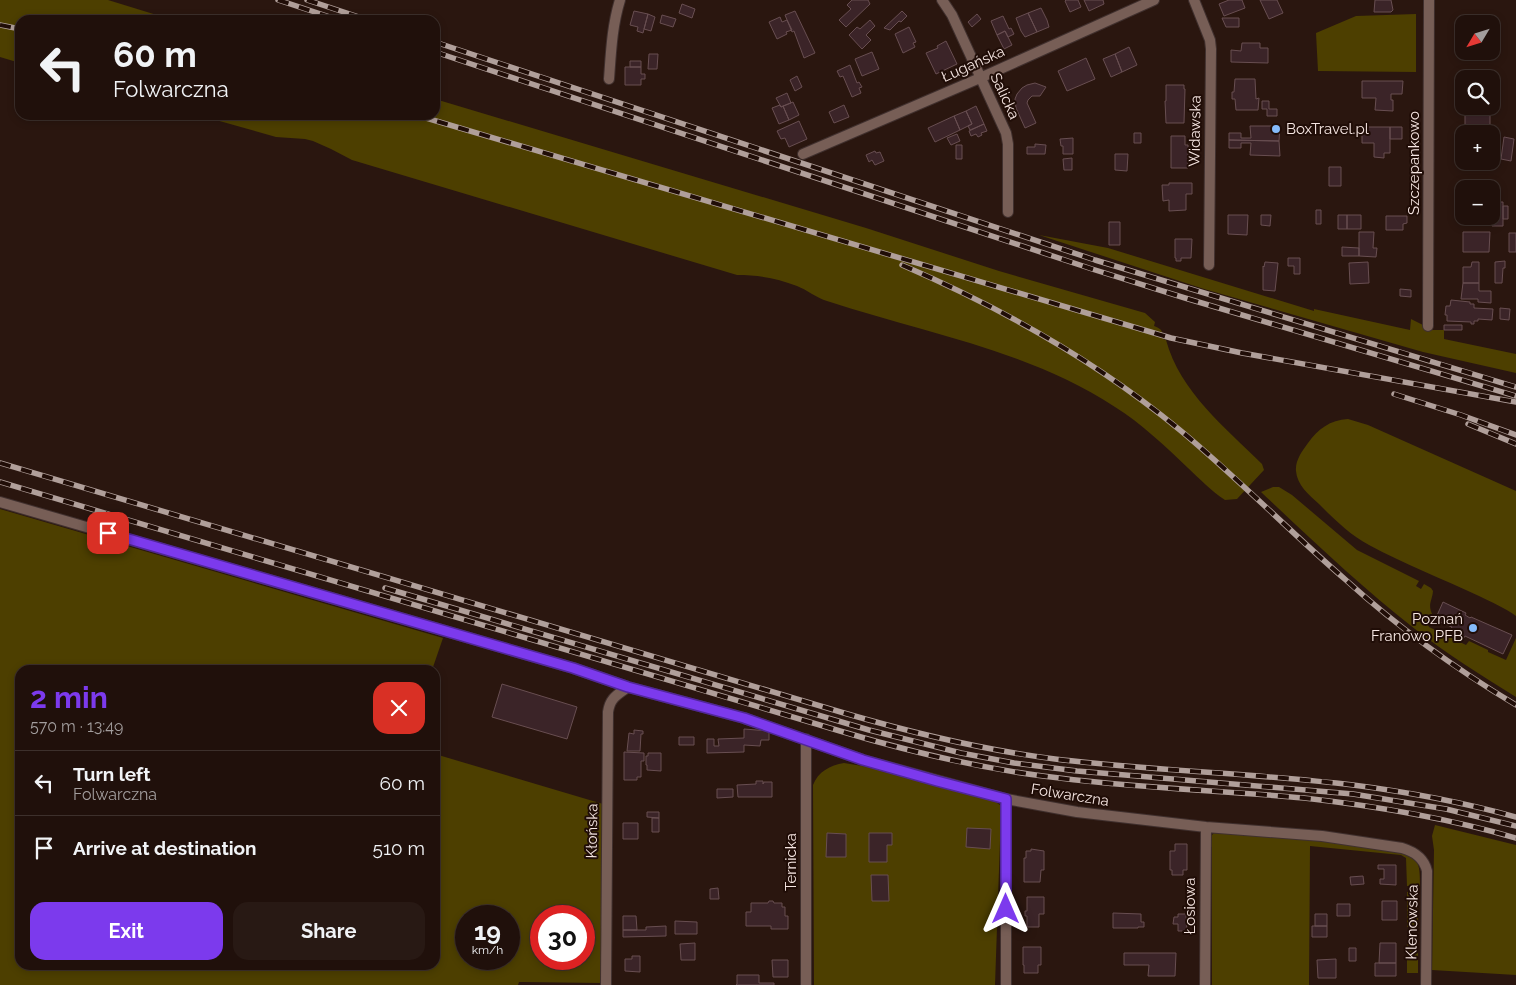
<!DOCTYPE html>
<meta charset="utf-8">
<style>
:root{--surface:#20100b;--page:#281914;--text:#f1f3f6;--muted:#a29d9d;--line:#3d302c;--accent:#7c3aed}
body{margin:0;font-family:Raleway,sans-serif;background:var(--page);color:var(--text);height:100vh;display:flex;flex-direction:column;font-size:19px;white-space:nowrap}
*{box-sizing:border-box;margin:0}
p{font-size:16px;color:var(--muted)}
.icon{flex:none;width:28px;height:28px;fill:none;stroke:currentColor;stroke-width:2;stroke-linecap:round;stroke-linejoin:round}
.map{position:relative;flex:1;overflow:hidden}
.panel{position:absolute;left:15px;top:665px;width:425px;height:305px;display:flex;flex-direction:column;background:var(--surface);border-radius:15px;box-shadow:0 2px 8px #0003,0 0 0 1px var(--line)}
.panel>*{flex:none}
.banner{position:absolute;left:15px;top:15px;width:425px;height:105px;border-radius:15px;box-shadow:0 2px 8px #0003,0 0 0 1px var(--line);background:#20100b;color:var(--text);overflow:hidden}
.needle{width:32px;rotate:232deg}
.controls{position:absolute;left:1455px;top:15px;display:grid;gap:10px}
.controls a{display:grid;place-items:center;width:45px;height:45px;border-radius:10px;background:var(--surface);box-shadow:0 2px 8px #0003,0 0 0 1px var(--line);font-size:25px}
.speed{position:absolute;left:455px;top:905px;display:flex;gap:10px;font-size:25px;font-weight:700;text-align:center}
.speed>*{display:grid;place-content:center;width:65px;height:65px;border-radius:50%;background:var(--surface);box-shadow:0 2px 8px #0003,0 0 0 1px var(--line);line-height:1}
.speed small{font-size:12px;font-weight:400}
.speed .limit{border:8px solid #d22;background:#fff;color:#111}
.pin{position:absolute;display:grid;place-items:center;width:42px;height:42px;color:#fff;margin:-21px;border-radius:10px;box-shadow:0 2px 8px #0006}
.me{position:absolute;width:55px;margin:-28px;rotate:0deg;stroke-linejoin:round;filter:drop-shadow(0 0 4px #0008)}
.turn{display:flex;align-items:center;gap:18px;height:105px;padding:0 15px;font-size:22px}
.turn .icon{width:65px;height:65px;stroke-width:2.5}
.turn b{display:block;font-size:35px;line-height:42px}
.round{display:grid;place-items:center;flex:none;width:52px;height:52px;border-radius:15px;background:var(--page)}
.summary{display:flex;align-items:center;justify-content:space-between;height:85px;padding:0 15px}
h1{font-size:30px;font-weight:700;line-height:38px;color:var(--accent)}
.cta{display:flex;gap:10px;margin-top:auto;padding:10px 15px}
.cta a{flex:1;height:58px;border-radius:15px;background:var(--accent);color:#fff;font-size:20px;font-weight:700;line-height:58px;text-align:center}
.cta a+a{background:var(--page);color:var(--text)}
ul{padding:0;list-style:none}
li{display:flex;align-items:center;gap:15px;height:65px;padding:0 15px;border-top:1px solid var(--line)}
li div{flex:1}
li b{display:block;font-size:19px}
li em{font-style:normal}
.map>svg:first-child{display:block}
.green{fill:#4d3f00;fill-rule:evenodd}
.building{fill:#3b2428;stroke:#684e51}
.lines{fill:none;stroke-linecap:round;stroke-linejoin:round}
.street-casing{stroke:#40302e;stroke-width:12}
.street{stroke:#775e56;stroke-width:10}
.rail-casing{stroke:#b09f9a;stroke-width:5.5}
.rail{stroke:#200d07;stroke-width:4;stroke-dasharray:11;stroke-linecap:butt}
.route-casing{stroke:#51269a;stroke-width:12}
.route{stroke:#7c3aed;stroke-width:9}
.poi-dot{fill:#85bbfb;stroke:#200d07;stroke-width:2}
.labels{text-anchor:middle;dominant-baseline:central;stroke-width:4;stroke-linejoin:round;paint-order:stroke}
.street-label{font-size:15px;fill:#f6e6e2;stroke:#200d07}
.poi-label{font-size:15px;fill:#f6e6e2;stroke:#200d07;text-anchor:start}
</style>
<div class="map">
<svg width="1516" height="985" viewBox="0 0 1516 985">
<rect width="100%" height="100%" fill="#2a160f"/>
<path class="green" d="M0,0h108l65,20h-153v43l-20,-6z
M1416,14v58l-98,-1 -2,-38 40,-17z
M435,99l431,129 133,43 146,42 10,9 -1,4c11,4 7,7 9,13l3,1c14,52 60,88 96,124l2,6 -27,29 -12,1c-14,-9 -25,-21 -37,-32 -23,-22 -46,-44 -73,-61 -87,-57 -191,-74 -288,-106 -10,-3 -20,-11 -30,-15 -20,-8 -39,-11 -60,-11l-385,-115 -21,-11 -18,-8 -8,-2 -29,-2 -78,-22h237z
M1039,235l69,13 206,63v-2l96,21 1,-11 22,11h11v9l72,15v19l-93,-21 -219,-63z
M1348,419l20,6 148,66v125c-11,-8 -25,-14 -37,-20 -36,-17 -75,-32 -110,-51 -19,-10 -35,-26 -50,-41 -10,-9 -22,-19 -23,-33 -1,-10 6,-20 12,-28 10,-14 22,-23 40,-24z
M1273,487h6l13,8 65,55 62,31 -3,5 5,3 3,-5 7,4 2,3c-1,11 -6,13 0,25l-5,9 1,2 37,18 3,-4 19,9v2l18,8 10,-22v59c-34,-21 -69,-43 -101,-68 -54,-42 -104,-90 -154,-137z
M0,509l443,129 -11,32h-412v295h415v-211l168,50 -1,179 -81,-1h-2l-1,3h-518zM466,916h43v43h-43zM541,916h43v43h-43z
M844,763l37,6 115,33 4,3 1,7 -6,173h-181l-1,-200c5,-13 17,-20 31,-22z
M1435,825l81,20v130l-84,-5 2,-120 -2,-14z
M1214,833l68,3 113,14c24,10 25,10 25,36h-13l-1,-28 -5,-3 -91,-9 -1,139h-97v-138l-2,-1 1,-10z
M1407,892h11v35h-11z
M1418,943v30h-11v-29z"/>
<path class="building" d="M852,0h16l2,4 -24,23 -7,-7 12,-11 -4,-4z
M1066,0h12l3,7 -11,5 -5,-11z
M1084,0h19l1,4 -15,7z
M1229,0h13l3,8 -21,8 -5,-12z
M1260,0h17l6,13 -14,6z
M1375,0h16l2,10 -2,2h-17z
M682,4l13,5 -3,9 -13,-5z
M1041,8l6,12 2,7 -12,5 -9,-19z
M634,11l14,3 -5,19 -6,-2 1,-4 -8,-2z
M795,11l20,42 -11,5 -10,-27 -2,1 -7,-17z
M902,11l5,5 -6,6 -2,-1 -9,9 -6,-2z
M1028,13l9,19 -12,5 -4,-6 -5,-13z
M648,14l7,3 -4,14 -7,-2z
M977,14l4,5 -9,8 -4,-5z
M662,15l14,4 -3,8 -13,-4z
M1003,16l6,13 2,-1 3,6 -6,3 -3,-6 -8,4 -6,-14z
M780,17l2,5 5,-2 5,10 -6,2 1,2 -10,5 -8,-17z
M1222,18h17v9h-13z
M870,20l5,6 -9,9 5,5 -9,9 -13,-14 8,-8 3,2z
M909,27l7,15 -3,1 2,4 -12,6 -8,-19z
M1005,31l7,14 -8,4 -7,-14z
M946,41l11,23 -21,10 -10,-21 12,-5 -1,-2z
M1242,43h18v5h8v15l-37,-1v-12l10,1z
M1129,47l8,18 -15,7 -7,-18z
M872,52l7,17 -17,7 -7,-17z
M649,54h9l-1,15h-9z
M1115,54l7,18 -11,5 -8,-18z
M1086,58l9,21 -28,12 -9,-20z
M630,61h11v6h-11z
M850,65l7,18 2,-1 3,5 -3,1 2,5 -9,4 -9,-21 -3,1 -3,-6z
M625,67h16v7h4v5h-4v6h-16z
M797,76l5,11 -7,4 -5,-11z
M1235,79h20l1,20 3,-1 -1,12h-22l-1,-11h-3v-7h2z
M1362,81h41l-1,13h-11v6h2v11l-18,-1 1,-12h-14z
M1035,83l11,4 -6,9h-8l-4,4 -1,3 9,20 -11,5 -9,-20 -1,-9 2,-5 5,-6 5,-3z
M1166,85h18v4h1l-1,34h-18l-1,-22h1z
M787,93l4,10 -10,4 -5,-9z
M1262,101h7v8h8v7h-10v-7h-5z
M793,102l6,13 -10,5 -6,-14z
M780,105l1,2 2,-1 6,14 -10,4 -7,-16z
M844,105l5,12 -15,6 -5,-11z
M976,106l8,18 -14,6 -2,-4 4,-2 -6,-13z
M966,111l6,13 -12,6 -6,-14z
M1465,112h25v21h-25z
M954,116l6,14 -25,12 -7,-14z
M799,121l8,18 -18,8 -4,-9 -4,1 -4,-8z
M984,124l3,7 -6,2 1,2 -4,2 -2,-3 -5,2 -2,-5z
M1250,126h30l-1,15 -50,-1v-7h12v5h10z
M1362,127h28v26h-6v5l-10,-1v-14h-12z
M1390,127h12v12h-12z
M1134,133h7v10h-7z
M957,134l3,7 -9,4 -4,-7z
M1171,136h14v9h3v23h-17z
M1504,137l10,2 -3,22 -10,-2z
M1073,138v16h-10v-8h-2l-1,-7z
M1229,140l50,1 1,15 -30,-1 1,-12h-10v5h-12z
M1035,144l11,1 -1,9h-18v-7h8z
M956,145h6v14h-6z
M875,151l1,2 4,-1 4,9 -9,4 -3,-5 -3,2 -3,-7z
M1115,154h13l-1,17 -12,-1z
M1072,158v12h-8l-1,-11z
M1329,167h12v19h-12z
M1169,183h23v11h-6v16l-17,1v-11l-6,1 -1,-16h7z
M1467,185h31l-2,10h-5v-6h-24z
M1492,202h11v24h-11z
M1503,206h5v13h-5z
M1316,210h5v14h-5z
M1228,215h20l-1,20 -19,-1z
M1261,215h10l-1,11 -9,-1z
M1338,215h9v14h-9z
M1347,215h14v14h-14z
M1386,216h21v7l-4,1v6h-17z
M1109,222h11v23h-11z
M1359,232h15l-1,16h4l-1,9 -17,-1z
M1463,232h27l-1,20h-26z
M1509,233h7v19h-7z
M1175,239h17l-1,19h-10v3h-5v-3h-1z
M1342,247l17,1v8h-17z
M1288,258h12v16h-6v-8h-6z
M1505,261v7h-2l-1,15h-7v-21z
M1265,262l13,1 -3,28 -12,-1v-24l1,1z
M1368,262l1,21 -19,1 -1,-21z
M1472,262h7v21h-16v-16h8z
M1463,283h16v8h12v12l-13,-1v-3h-17z
M1400,289l11,1v7l-11,-1z
M1451,300l19,2v2h4v4l19,1 -1,11 -14,-1v2h-4v3h-3v-2l-24,-1v-6h-2l1,-9h4z
M1500,308l10,1 -1,11 -9,-1z
M1444,325h18v5h-18z
M1443,602l23,11 -1,2 5,3 1,-1 41,18 -9,19 -38,-18 -3,5 -14,-7 4,-7 -17,-7z
M502,684l75,23 -10,32 -75,-22z
M744,729l25,2v9h-8l-1,6 -16,-1v7l-37,1v-14h7v7h5l-1,-7 26,-1z
M634,730l9,1v3h-2l-1,17h-13l2,-18 5,1z
M679,737h15v8h-15z
M624,752l20,1v8h-3v16h-4v3h-13z
M648,753h13v18l-14,-1v-5h-1v-9h2z
M756,781h7v3l1,-2h8v15h-34l-1,-12 19,-1z
M717,789h16v8l-16,1z
M647,812h12v6l-12,-1z
M652,818h7v14h-7z
M623,823h15v16h-15z
M967,828l24,1 -1,20 -24,-2z
M827,833l19,1v23h-20z
M869,833h23v12h-5v17h-18z
M1175,844h12v26h-4v5h-11v-5h-2v-19h5z
M1031,849l13,2v19h-3l-1,12h-16v-24h2v-7h5z
M1378,865h18v20l-16,-1v-5h4v-10h-6z
M871,875h17l1,26h-17z
M1363,876l1,8 -13,1 -1,-8z
M718,888l1,11h-9v-10z
M1027,897h17v17h-5v13h-12v-11h-2v-5h2z
M769,901h4l1,2h8v4h3v9h3v13h-17v-3h-25v-14h5v-9h17z
M1382,901h15v19h-15z
M1337,904h13v12h-13z
M1113,913l28,1v8h3v5h-6v1h-25z
M1178,914h8l1,17h-9v-7h-5l1,-7h4z
M1315,914h12v12h-12z
M623,916h13l1,14h-14z
M675,921l22,1v12h-22z
M666,926v10l-43,1v-7h23v-3z
M1312,926h15v11h-15z
M695,943v17h-14l-1,-16z
M1380,943h16v20h-17z
M1023,947h18v18h-3v8h-14v-8h-1z
M1349,948h7v13h-7z
M1124,953h52l-1,23h-27l1,-11h-25z
M632,956h8v16l-15,-1v-12h7z
M1336,959v19h-18l-1,-18z
M772,960h16v17h-15z
M1375,963h21v13h-21z
M737,975h22v8h15v2h-38l1,-1z"/>
<g class="lines">
<defs>
<path id="street" d="M942,0l10,15 54,118 2,11v68
M1194,0l16,40 1,9 -2,216
M609,79c2,-27 3,-53 11,-79
M803,154l177,-76 174,-78
M1428,326l1,-326
M0,502l573,166 55,19 116,31 119,42 143,39 71,13 129,15 116,9 80,12c13,4 22,10 25,23l-1,114
M606,985l2,-273c2,-14 9,-17 20,-25
M806,985v-246
M1006,985v-186
M1205,985l1,-158"/>
</defs>
<use href="#street" class="street-casing"/>
<use href="#street" class="street"/>
<defs>
<path id="rail" d="M278,0l61,20
M307,0l61,20
M0,25l20,4
M435,42l660,218 421,127
M435,52l657,217 93,29 331,98
M416,115l755,223 71,15 274,49
M902,265c100,43 194,96 278,165 58,48 110,102 167,151 52,47 109,88 169,124
M1394,394l67,21 55,20
M1468,424l48,20
M0,463l844,250c69,20 139,37 211,46 99,12 199,14 298,26 55,7 109,17 163,32
M0,482l840,249c67,20 134,36 203,45 87,12 174,14 261,22 72,8 143,20 212,40
M385,588l484,142 92,23 53,10 63,8 276,23 93,15 70,17"/>
</defs>
<use href="#rail" class="rail-casing"/>
<use href="#rail" class="rail"/>
</g>
<g class="lines">
<defs>
<path id="route" d="M108,533l465,135 55,19 116,31 119,42 74,21 69,18v110"/>
</defs>
<use href="#route" class="route-casing"/>
<use href="#route" class="route"/>
</g>
<g class="poi-dot">
<circle cx="1276" cy="129" r="5"/>
<circle cx="1473" cy="628" r="5"/>
</g>
<g class="labels">
<g class="street-label">
<text transform="translate(973 64) rotate(-24)">Ługańska</text>
<text transform="translate(1005 96) rotate(65)">Salicka</text>
<text transform="translate(1195 131) rotate(-89)">Widawska</text>
<text transform="translate(1414 163) rotate(-90)">Szczepankowo</text>
<text transform="translate(1070 795) rotate(9)">Folwarczna</text>
<text transform="translate(592 831) rotate(-89)">Kłońska</text>
<text transform="translate(791 862) rotate(-90)">Ternicka</text>
<text transform="translate(1190 906) rotate(-90)">Łosiowa</text>
<text transform="translate(1412 922) rotate(-89)">Klenowska</text>
</g>
<g class="poi-label">
<text x="1286" y="129">BoxTravel.pl</text>
<text x="1463" y="619" text-anchor="end">Poznań<tspan x="1463" dy="17">Franowo PFB</tspan></text>
</g>
</g>
</svg>
<div class="controls">
<a><svg class="needle" viewBox="-14 -14 28 28"><path d="M0-13l5 13h-10z" fill="#e53935"/><path d="M0 13l5-13h-10z" fill="#a29d9d"/></svg></a>
<a><svg class="icon" aria-label="search" viewBox="0 0 24 24"><circle cx="10" cy="10" r="6"/><path d="M15 15l6 6"/></svg></a>
<a>+</a>
<a>−</a>
</div>
<div class="speed"><div>19<small>km/h</small></div><div class="limit">30</div></div>
<div class="pin" style="left:108px;top:533px;background:#d93025"><svg class="icon" aria-label="arrive" viewBox="0 0 24 24"><path d="M6 21V4h12l-3 4 3 4H6"/></svg></div>
<svg class="me" style="left:1006px;top:909px" viewBox="-20 -20 40 40"><path d="M0-17L14 15 0 8-14 15z" fill="#7c3aed" stroke="#fff" stroke-width="4"/></svg>
<div class="banner">
<div class="turn"><svg class="icon" aria-label="left" viewBox="0 0 24 24"><path d="M17 20v-9H6M10 6l-5 5 5 5"/></svg><div><b>60 m</b>Folwarczna</div></div>
</div>
<section class="panel">
<div class="summary"><div><h1>2 min</h1><p>570 m · 13:49</p></div><a class="round" style="background:#d93025;color:#fff"><svg class="icon" aria-label="close" viewBox="0 0 24 24"><path d="M6 6l12 12M18 6L6 18"/></svg></a></div>
<ul>
<li><svg class="icon" aria-label="left" viewBox="0 0 24 24"><path d="M17 20v-9H6M10 6l-5 5 5 5"/></svg><div><b>Turn left</b><p>Folwarczna</p></div><em>60 m</em></li>
<li><svg class="icon" aria-label="arrive" viewBox="0 0 24 24"><path d="M6 21V4h12l-3 4 3 4H6"/></svg><div><b>Arrive at destination</b></div><em>510 m</em></li>
</ul>
<div class="cta"><a>Exit</a><a>Share</a></div>
</section>
</div>
